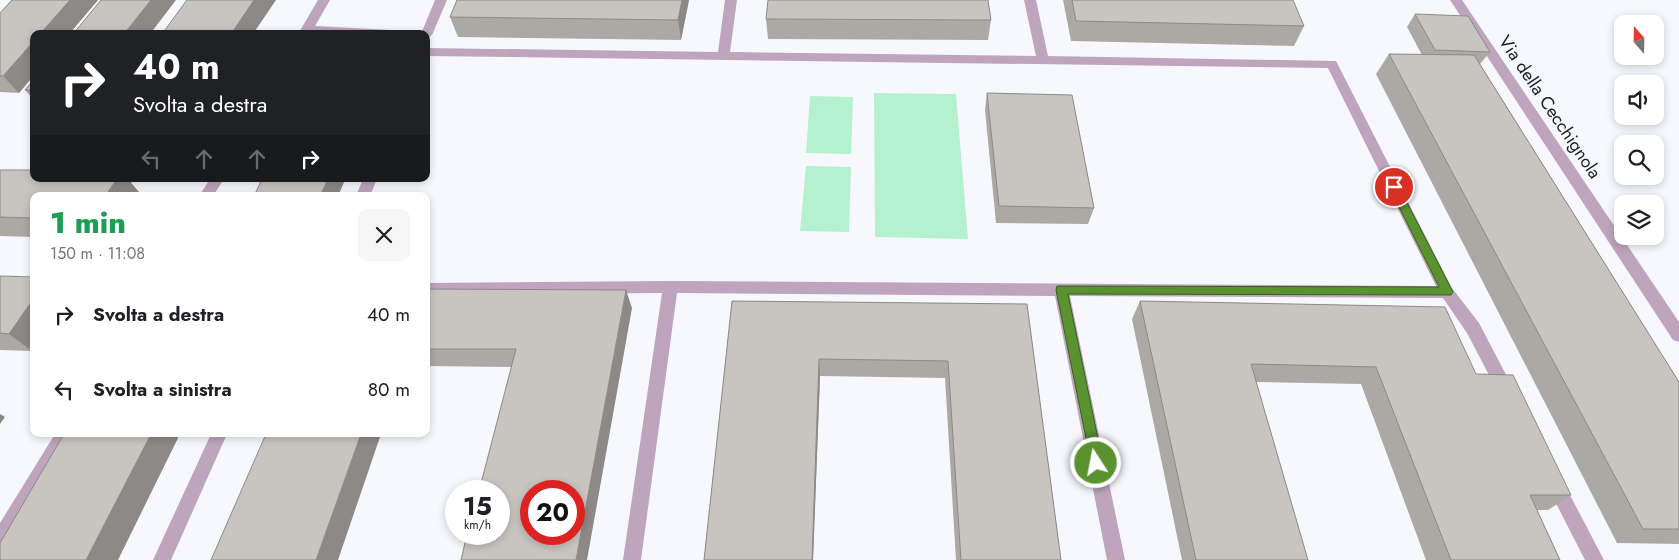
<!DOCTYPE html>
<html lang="it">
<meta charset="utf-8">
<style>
:root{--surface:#fff;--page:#f6f6f6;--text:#202124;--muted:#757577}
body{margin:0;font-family:Jost,sans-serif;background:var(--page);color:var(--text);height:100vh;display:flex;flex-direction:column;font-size:19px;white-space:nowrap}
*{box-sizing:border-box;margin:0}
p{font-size:16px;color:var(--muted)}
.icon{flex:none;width:28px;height:28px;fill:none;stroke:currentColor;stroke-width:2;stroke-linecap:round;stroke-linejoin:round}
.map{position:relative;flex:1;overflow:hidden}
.panel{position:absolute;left:30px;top:192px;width:400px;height:245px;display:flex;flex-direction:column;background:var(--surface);border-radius:10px;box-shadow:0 2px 8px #0003}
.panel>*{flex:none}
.banner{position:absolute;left:30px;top:30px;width:400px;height:152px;border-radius:10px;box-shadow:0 2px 8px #0003;background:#202124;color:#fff;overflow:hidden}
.needle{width:32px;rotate:340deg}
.buttons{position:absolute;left:1614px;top:15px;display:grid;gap:10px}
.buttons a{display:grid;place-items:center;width:50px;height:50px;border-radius:10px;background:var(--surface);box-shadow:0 2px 8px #0003;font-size:25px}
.speed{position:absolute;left:445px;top:480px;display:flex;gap:10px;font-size:25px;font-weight:700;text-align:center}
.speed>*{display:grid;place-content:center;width:65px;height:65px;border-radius:50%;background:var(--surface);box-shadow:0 2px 8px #0003;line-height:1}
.speed small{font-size:12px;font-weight:400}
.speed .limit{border:8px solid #d22;background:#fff;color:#111}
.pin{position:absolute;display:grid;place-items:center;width:42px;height:42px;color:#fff;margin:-21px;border:2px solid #fff;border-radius:50%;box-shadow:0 1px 5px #0007}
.me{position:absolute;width:55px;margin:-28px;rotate:349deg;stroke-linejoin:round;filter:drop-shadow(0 0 4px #0008)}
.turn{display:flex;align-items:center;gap:18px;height:105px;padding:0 20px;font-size:22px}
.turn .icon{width:65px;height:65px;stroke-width:2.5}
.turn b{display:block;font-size:35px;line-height:42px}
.lanes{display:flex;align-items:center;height:48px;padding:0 20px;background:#0003;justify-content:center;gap:25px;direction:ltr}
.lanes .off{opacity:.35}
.round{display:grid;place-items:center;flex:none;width:52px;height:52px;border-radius:10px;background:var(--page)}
.headline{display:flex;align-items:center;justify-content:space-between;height:85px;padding:0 20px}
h1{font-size:30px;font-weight:800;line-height:38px;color:#1e9e55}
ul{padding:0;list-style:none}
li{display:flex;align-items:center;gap:15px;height:75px;padding:0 20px}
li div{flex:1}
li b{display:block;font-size:19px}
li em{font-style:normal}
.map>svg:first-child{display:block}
.green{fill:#b5f1ce}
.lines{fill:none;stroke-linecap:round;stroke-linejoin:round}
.service{fill:#bea5bd;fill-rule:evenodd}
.tertiary{fill:#bea5bd;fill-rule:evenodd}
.wall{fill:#aca9a5}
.shaded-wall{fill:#8c8986}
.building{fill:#c8c4c0;stroke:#8c8986;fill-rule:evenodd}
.route{fill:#59922f;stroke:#3a5f1f}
.labels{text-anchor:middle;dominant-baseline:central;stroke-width:5;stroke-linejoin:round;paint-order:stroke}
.street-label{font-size:18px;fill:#1c1d1e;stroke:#f7f8fd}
</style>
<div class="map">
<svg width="1679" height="560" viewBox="0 0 1679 560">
<rect width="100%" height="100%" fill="#f7f8fd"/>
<path class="green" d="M874,93l82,1 12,145 -93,-2z
M810,96l43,1 -2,57 -45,-1z
M806,166l45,1 -2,65 -49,-1z"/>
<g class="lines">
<path class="service" d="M318,0h12l-15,26 77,4 6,4h-100z
M435,0h12l-15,35 -6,4v-5h-5z
M725,0h12l-7,52 306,4 -12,-56h12l12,56 288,5 116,227 27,35 34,65 2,5 -2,5 -6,2 -6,-2 -34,-65 -24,-35 -373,-2 55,264h-18l-52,-264 -378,-3 -36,267h-18l39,-267 -236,2v-12l244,-2 766,5 -108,-218 -902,-12v-8l292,4z
M210,179h14l-11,17h-14z
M363,179h14l-7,17h-14z
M55,434h17l-66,112 -6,3v-26z
M211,434h16l-56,126h-18z
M1554,474l6,2 44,84h-19l-40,-78 3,-6z"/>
<path class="tertiary" d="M1450,0h12l217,322v20l-6,-2z"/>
</g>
<path class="wall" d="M12,0h86l-29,34h-35v41l-15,18 -19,-1v-79z
M457,0h232l-8,40 -223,-3 -8,-20z
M1063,0h230l11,26 -10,20 -223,-5z
M1415,14l75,38 -10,12 199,318v162l-62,-1 -241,-469 13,-20 33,1 -15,-28z
M766,19l225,1 -3,20 -220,-1z
M34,80v20l-9,-10z
M987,93l107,115 -6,16 -92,-1 -11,-113z
M0,170l139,22 -105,4v41l-34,-1z
M0,276l32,75 -32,-1z
M426,289l206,19 -121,59 -85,-1z
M732,301l295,3 34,256h-105l-11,-182 -125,-2 -7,184h-109z
M1140,301l336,73 95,121 -23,15h-11l23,50h-134l-65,-176 -105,-2 52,178h-126l-50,-241z"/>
<path class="shaded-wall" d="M70,0h28l-29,34h-29z
M151,0h25l-26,34h-26z
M254,0h22l-23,34h-22z
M682,0h7l-8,40 -3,-20z
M34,41v34l-15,18 -16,-17z
M117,179h11l11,13 -3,4h-31z
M328,179h16l1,1 -7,16h-18z
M626,290l6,18 -45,252h-11z
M34,298v51l-2,2 -23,-17z
M819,359l1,17 -7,184h-1z
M0,414l5,3 -5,7z
M151,434h29l-62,126h-32z
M361,434h20l-43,126h-22z"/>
<path class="building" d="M12,0h58l-30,34h-6v7l-31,35h-3v-63z
M101,0h50l-27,34h-51z
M187,0h67l-23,34h-69z
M457,0h225l-4,20 -228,-3z
M768,0h220l3,20 -225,-1z
M1072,0h221l11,26 -228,-5z
M1415,14l53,2 22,36 -55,-2z
M1389,54l85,1 205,327v147h-36z
M34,80v10h-9z
M987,93l85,2 22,113 -95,-2z
M0,170h34v9h83l-12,17h-71v22l-34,-1z
M262,179h66l-8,17h-66z
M0,276l34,1v21l-25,36 -9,-1z
M426,289l200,1 -50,270h-115l6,-26h32v-43h-20l37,-142h-90zM531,491h43v43h-43z
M732,301l295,3 34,256h-100l-13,-199 -129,-2 -7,201h-108z
M1140,301l305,6 31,67 37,1 58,120h-41l30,65h-109l-75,-193 -125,-3 57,196h-112z
M64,434h87l-65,126h-86v-17z
M266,434h95l-45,126h-105z"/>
<path class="route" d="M1394,183l5,4 54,105 -2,3 -383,-1 35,169 -2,5 -5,1 -4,-1 -36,-178 1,-4 382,1 -50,-100z"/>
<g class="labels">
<g class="street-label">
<text transform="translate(1550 107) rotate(56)">Via della Cecchignola</text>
</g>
</g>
</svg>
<div class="buttons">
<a><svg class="needle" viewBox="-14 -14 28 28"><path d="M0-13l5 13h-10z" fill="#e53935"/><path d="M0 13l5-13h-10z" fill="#757577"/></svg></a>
<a><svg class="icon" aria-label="sound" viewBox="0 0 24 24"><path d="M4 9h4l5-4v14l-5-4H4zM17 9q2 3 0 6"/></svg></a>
<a><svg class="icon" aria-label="search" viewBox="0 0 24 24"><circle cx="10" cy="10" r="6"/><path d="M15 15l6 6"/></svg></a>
<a><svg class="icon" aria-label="layers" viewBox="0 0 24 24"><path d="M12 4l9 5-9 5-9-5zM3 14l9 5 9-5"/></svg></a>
</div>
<div class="speed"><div>15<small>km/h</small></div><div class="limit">20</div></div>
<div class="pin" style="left:1394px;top:187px;background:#d93025"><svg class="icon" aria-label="arrive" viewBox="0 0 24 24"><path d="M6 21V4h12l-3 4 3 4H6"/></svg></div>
<svg class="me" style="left:1096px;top:463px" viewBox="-20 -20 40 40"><circle r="17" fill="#59922f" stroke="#fff" stroke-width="3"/><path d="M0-11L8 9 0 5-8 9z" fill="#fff"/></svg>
<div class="banner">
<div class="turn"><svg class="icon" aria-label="right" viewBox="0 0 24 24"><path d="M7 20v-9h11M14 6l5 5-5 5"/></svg><div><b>40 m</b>Svolta a destra</div></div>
<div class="lanes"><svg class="icon off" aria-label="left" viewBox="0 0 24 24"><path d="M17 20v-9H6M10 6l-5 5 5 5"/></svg><svg class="icon off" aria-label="ahead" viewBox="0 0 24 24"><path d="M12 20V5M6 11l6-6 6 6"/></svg><svg class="icon off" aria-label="ahead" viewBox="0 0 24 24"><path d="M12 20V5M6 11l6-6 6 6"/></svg><svg class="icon" aria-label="right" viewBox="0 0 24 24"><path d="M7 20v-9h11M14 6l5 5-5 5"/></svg></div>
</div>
<section class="panel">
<div class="headline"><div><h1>1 min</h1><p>150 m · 11:08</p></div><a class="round"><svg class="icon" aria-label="close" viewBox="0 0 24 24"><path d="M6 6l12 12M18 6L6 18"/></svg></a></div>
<ul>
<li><svg class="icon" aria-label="right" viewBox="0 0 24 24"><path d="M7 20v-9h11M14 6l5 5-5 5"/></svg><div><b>Svolta a destra</b></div><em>40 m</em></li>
<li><svg class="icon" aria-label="left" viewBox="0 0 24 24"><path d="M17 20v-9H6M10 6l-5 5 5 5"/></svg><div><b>Svolta a sinistra</b></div><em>80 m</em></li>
</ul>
</section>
</div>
